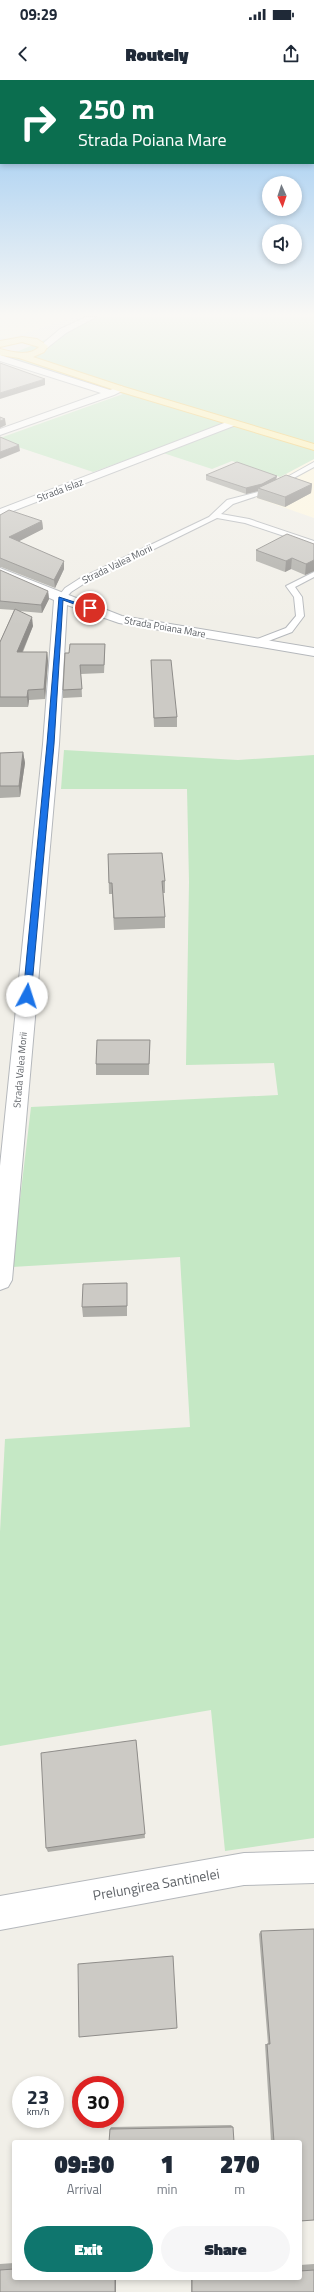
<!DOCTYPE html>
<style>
:root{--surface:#fff;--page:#f6f6f7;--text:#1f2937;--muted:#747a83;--accent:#0f766e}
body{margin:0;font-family:"Titillium Web",sans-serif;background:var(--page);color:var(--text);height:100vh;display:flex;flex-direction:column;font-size:15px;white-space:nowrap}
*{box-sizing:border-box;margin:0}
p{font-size:13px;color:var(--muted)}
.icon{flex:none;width:22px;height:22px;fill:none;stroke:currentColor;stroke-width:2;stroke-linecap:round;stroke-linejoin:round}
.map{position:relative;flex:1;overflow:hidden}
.panel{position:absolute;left:12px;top:2060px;width:290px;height:140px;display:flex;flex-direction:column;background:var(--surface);border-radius:4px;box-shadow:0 2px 6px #0003}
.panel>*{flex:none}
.top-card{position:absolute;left:0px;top:0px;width:314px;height:84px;box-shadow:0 2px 6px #0003;background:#0b6e4f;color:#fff;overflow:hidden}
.needle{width:26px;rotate:177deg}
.fabs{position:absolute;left:262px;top:96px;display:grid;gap:8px}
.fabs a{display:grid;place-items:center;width:40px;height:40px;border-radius:50%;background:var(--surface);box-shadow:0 2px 6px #0003;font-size:20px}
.speed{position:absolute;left:12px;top:1996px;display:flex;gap:8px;font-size:20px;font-weight:700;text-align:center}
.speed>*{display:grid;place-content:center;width:52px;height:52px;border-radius:50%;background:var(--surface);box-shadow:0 2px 6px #0003;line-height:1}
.speed small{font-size:10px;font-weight:400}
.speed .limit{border:6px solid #d22;background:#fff;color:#111}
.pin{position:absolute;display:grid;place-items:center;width:34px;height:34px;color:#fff;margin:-17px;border:2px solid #fff;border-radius:50%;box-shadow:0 1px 4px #0007}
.me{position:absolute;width:44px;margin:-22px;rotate:5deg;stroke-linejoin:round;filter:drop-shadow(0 0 3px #0008)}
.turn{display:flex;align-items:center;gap:14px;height:84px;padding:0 12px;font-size:18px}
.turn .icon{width:52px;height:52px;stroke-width:2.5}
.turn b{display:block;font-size:28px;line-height:34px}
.eta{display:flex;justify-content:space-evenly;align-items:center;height:68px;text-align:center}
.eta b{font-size:24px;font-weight:800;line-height:28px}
.primary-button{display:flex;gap:8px;margin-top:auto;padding:8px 12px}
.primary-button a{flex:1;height:46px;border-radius:24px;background:var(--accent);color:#fff;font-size:16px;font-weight:800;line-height:46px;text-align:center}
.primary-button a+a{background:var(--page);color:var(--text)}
.status{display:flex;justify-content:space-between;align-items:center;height:28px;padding:0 20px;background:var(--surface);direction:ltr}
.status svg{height:11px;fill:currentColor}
header{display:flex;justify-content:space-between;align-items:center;height:52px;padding:0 12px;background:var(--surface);font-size:18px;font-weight:800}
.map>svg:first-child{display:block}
.commercial{fill:#fef7e0}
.green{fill:#c5e8c5}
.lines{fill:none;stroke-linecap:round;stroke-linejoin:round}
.service-casing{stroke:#b5b8bc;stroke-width:2}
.minor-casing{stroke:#b5b8bc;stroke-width:2}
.primary-casing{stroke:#f2c960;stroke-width:2}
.service{fill:#fff;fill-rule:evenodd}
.minor{fill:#fff;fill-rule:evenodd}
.primary{fill:#fff2af;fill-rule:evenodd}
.wall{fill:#afaea9}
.shaded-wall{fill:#8f8d8a}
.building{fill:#cccac5;stroke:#8f8d8a}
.route{fill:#1a73e8;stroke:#114b97}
.labels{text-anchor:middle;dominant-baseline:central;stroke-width:4;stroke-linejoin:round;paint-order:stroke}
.far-street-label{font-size:10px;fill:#5f6368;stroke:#fff}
.near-street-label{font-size:14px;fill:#5f6368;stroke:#fff}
</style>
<div class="status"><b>09:29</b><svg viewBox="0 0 49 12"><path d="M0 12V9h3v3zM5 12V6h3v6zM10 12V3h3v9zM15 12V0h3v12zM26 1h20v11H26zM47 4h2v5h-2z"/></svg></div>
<header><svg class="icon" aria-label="back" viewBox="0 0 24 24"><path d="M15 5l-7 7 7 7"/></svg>Routely<svg class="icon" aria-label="share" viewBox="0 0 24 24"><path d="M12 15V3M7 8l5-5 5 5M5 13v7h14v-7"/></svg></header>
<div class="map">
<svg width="314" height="2212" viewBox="0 0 314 2212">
<rect width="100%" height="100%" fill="#f1efe8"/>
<path class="commercial" d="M0,237h74l-66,22 -8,-2z
M314,379v59l-66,-23z"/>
<path class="green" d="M97,237h217v142l-34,18 -48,-16 -20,8 -58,-19 -61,22 -93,-31v-3l123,-44 -118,-37z
M64,670l174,10 76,-5v1083l-89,13 -14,-141 -211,36v-214l5,-93 185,-12 -10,-170 -168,10 19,-160 247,-12 -4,-32 -88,2 3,-183 -2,-93h-126z"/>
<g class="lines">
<defs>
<path id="service" d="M314,382v5l-48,26 -33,11 -12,10 28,5 65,22v5l-69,-23 -28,-5 -132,65 -14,9 -7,8 -7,-2 8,-10 14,-9 130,-62 18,-17 35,-9z
M314,492v5l-19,10 7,10 2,19 -12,16 -34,13h-6v-4l34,-13 10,-12 -2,-19 -8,-11z"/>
<path id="minor" d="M86,237h10l-30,16 -19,15 -7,-2 20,-17z
M0,275l110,35 11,-4 5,3 -12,6 -114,40v-6l101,-36 -101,-32z
M232,340l5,3 -1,2 -236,91v-7z
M0,488l122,48 192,32v8l-195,-33 -52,-18 -8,139 -47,536 -4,7 -8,3v-124l43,-422 11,-144 -54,-24z
M314,1771v32l-70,2 -244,45v-34l244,-43z"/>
<path id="primary" d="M22,257l15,2 11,7 -4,6 -11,5 91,30 190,57v6l-196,-59 -99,-33 -19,-3v-6c12,3 29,8 39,-2l-17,-5 -22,5v-6z"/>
</defs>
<use href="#service" class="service-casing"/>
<use href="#minor" class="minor-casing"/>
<use href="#primary" class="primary-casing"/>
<use href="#service" class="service"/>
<use href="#minor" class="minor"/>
<use href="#primary" class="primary"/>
</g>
<path class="wall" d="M206,395l70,4 36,5 -1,9 -26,14 -28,-9 1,-7 -12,3 -40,-14z
M0,435l42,6 1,8 -25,12 46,28 -9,19 -54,-21h-1z
M314,464v27l-9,4 -14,-6 -6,3 -29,-11v-11z
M0,490l48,21 1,8 -7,14 -23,-2 14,15 -10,26h24l1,9 -3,38 -16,1 -1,7h-28v-65l14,-32 -14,-1z
M105,564v8l-1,21 -23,1 1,23 -19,1v-8l6,-37z
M151,580l26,57v10h-23z
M23,672l2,11 -5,34 -20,1v-45z
M108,774l57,27v12h-2l2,24v11l-51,2 -2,-36h-3z
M150,960l-1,35h-53v-11z
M127,1213v23l-44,1 -1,-10z
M136,1660l9,98 -97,14 -2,-4z
M261,1851l39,211h-29l-1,-18 -5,-80h3l-9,-110z
M231,2045l2,2 -123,2 1,-2z
M14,2183v15h102v14h-116v-28z
M314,2184v28h-123v-14h109v-13z"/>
<path class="shaded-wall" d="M45,299v6l-45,14v-6z
M5,339l1,6 -6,3v-7z
M19,365l1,6 -20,8v-7z
M277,396l-1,5 -15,9v-1l-3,-1v3l-12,3v-6z
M312,404l-1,9 -26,14v-10z
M42,441l1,8 -33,17 -1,-9z
M292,478l-1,11 -6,3 1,-11z
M314,480v11l-9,4 1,-11z
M64,481v8l-9,19 -1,-8z
M48,511l1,8 -7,14 -1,-8z
M32,537l1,9 -15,36 -1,-10z
M47,572l1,9 -3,38 -1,-10z
M28,610l1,10 -1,7 -1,-10z
M23,672l2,11 -5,34 -1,-11z
M115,2198h1v14h-1z"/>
<path class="building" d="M0,283l45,16 -45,14z
M0,337l5,2 -5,2z
M0,357l19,8 -19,7z
M237,382l40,14 -15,8 -16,4 -40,-13z
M286,395l26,9 -27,13 -27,-9z
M9,430l33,11 -33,16 55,24 -10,19 -54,-22v-43z
M287,454l27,10v16l-8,4 -14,-6 -6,3 -30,-11z
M0,490l48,21 -7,14 -41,-4z
M15,529l17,8 -15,35h30l-3,37 -16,1 -1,7h-27v-55z
M70,564h35l-1,21h-24l2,24 -19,1 2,-37h4z
M151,580h20l6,57 -23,1z
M23,672l-4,34h-19v-33z
M162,773l3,28h-3l3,36 -51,1 -2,-35h-3l-1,-29z
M97,960h53l-1,24h-53z
M127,1203v23l-45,1 1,-23z
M136,1660l9,94 -99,14 -5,-95z
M314,1849v291l-14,1v-79h-26l-7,-98h3l-9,-113z
M173,1876l4,72 -98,9 -1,-73z
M233,2047l1,15h-125l1,-13z
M14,2189v9h101v14h-115v-22z
M314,2190v22h-122v-14h108v-7z"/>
<linearGradient id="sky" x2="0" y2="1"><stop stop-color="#8fc3f1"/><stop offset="0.43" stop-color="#f9f8f5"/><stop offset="1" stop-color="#f9f8f5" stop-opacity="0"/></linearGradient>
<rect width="314" height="546" fill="url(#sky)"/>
<path class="route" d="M59,517l34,11 -5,1 -25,-9 -9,144 -23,252 -4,3 -4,-3 24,-252z"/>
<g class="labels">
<g class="far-street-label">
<text transform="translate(60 410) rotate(-21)">Strada Islaz</text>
<text transform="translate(117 484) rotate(-26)">Strada Valea Morii</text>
<text transform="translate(165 547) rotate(10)">Strada Poiana Mare</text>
<text transform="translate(20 990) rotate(-85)">Strada Valea Morii</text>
</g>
<g class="near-street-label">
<text transform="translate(156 1804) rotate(-10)">Prelungirea Santinelei</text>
</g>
</g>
</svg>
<div class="fabs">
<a><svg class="needle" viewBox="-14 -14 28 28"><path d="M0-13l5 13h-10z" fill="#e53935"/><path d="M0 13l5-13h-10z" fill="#747a83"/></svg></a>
<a><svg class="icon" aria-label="sound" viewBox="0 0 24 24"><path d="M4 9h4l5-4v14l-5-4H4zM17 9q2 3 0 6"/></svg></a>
</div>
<div class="speed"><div>23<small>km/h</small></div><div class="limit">30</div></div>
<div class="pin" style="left:90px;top:528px;background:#d93025"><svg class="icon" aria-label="arrive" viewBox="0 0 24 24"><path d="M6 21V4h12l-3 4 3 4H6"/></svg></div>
<svg class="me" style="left:27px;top:916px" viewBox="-20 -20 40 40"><circle r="19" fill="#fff"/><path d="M0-13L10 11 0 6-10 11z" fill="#1a73e8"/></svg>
<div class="top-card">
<div class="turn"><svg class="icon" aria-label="right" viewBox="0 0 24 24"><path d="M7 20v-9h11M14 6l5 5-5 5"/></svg><div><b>250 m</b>Strada Poiana Mare</div></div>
</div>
<section class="panel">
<div class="eta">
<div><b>09:30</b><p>Arrival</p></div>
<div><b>1</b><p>min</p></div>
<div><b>270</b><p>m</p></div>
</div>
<div class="primary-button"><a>Exit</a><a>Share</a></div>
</section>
</div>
